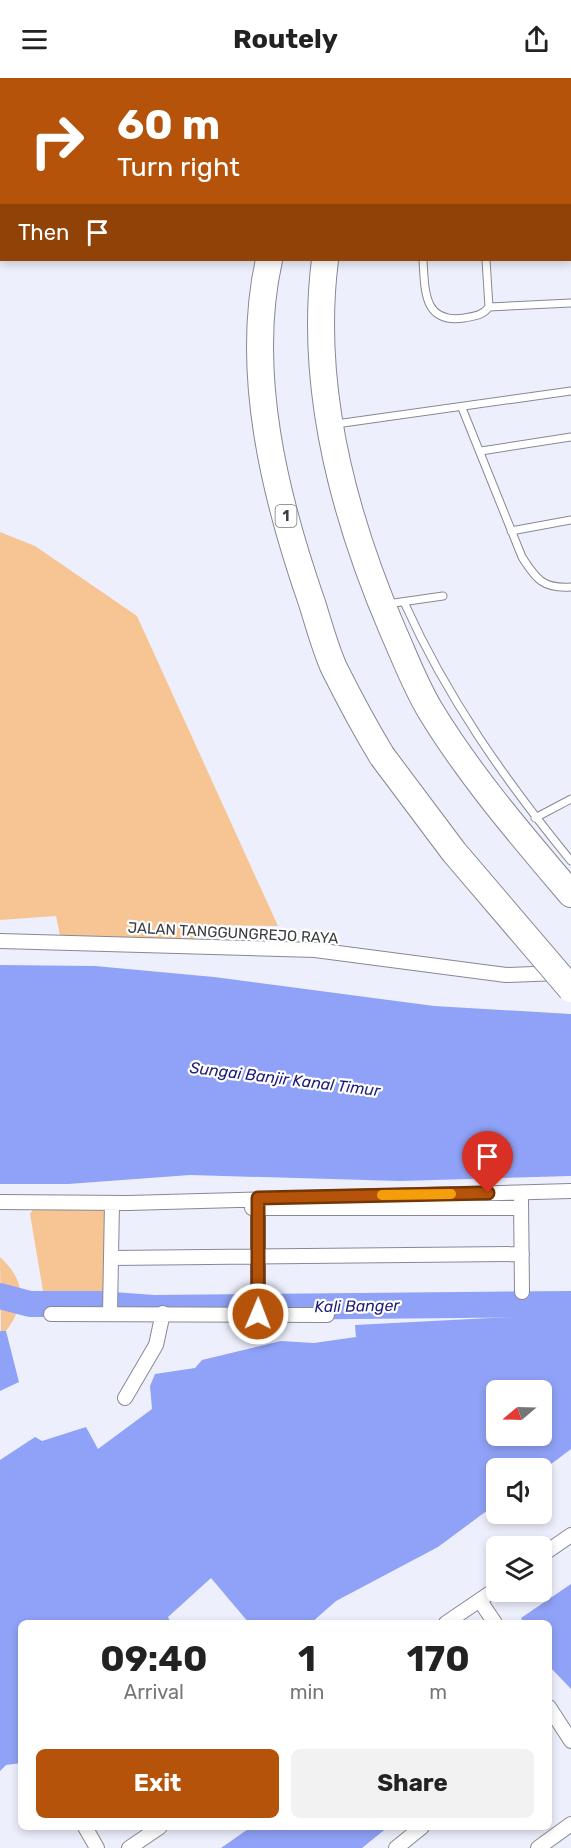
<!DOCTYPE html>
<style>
:root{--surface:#fff;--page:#f2f2f2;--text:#222;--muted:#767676;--accent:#b45309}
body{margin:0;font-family:Rubik,sans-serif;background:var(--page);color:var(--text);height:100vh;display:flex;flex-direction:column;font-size:22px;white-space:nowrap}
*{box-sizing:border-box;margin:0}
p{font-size:20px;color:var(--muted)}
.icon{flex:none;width:33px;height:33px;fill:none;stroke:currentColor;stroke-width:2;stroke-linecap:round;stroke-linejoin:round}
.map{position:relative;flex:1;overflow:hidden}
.drawer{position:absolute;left:18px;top:1542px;width:534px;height:210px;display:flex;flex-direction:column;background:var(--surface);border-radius:9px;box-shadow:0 3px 9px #0003}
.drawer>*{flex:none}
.top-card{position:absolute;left:0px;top:0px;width:572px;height:183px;box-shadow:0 3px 9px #0003;background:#b45309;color:#fff;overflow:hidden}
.needle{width:39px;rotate:251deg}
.fabs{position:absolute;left:486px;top:1302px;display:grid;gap:12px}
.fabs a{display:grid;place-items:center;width:66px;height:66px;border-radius:9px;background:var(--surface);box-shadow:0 3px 9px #0003;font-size:30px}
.pin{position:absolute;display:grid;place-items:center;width:51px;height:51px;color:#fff;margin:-62px -26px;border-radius:50% 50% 50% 0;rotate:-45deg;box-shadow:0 0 6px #0007}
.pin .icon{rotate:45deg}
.me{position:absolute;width:66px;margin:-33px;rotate:1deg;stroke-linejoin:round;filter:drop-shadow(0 0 4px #0008)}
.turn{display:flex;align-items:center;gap:21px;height:126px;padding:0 18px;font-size:27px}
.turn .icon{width:78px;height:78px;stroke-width:2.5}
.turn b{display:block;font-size:42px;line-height:51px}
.then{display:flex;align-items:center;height:57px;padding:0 18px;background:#0003;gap:12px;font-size:22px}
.eta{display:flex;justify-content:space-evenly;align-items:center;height:102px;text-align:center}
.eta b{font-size:36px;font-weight:700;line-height:42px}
.primary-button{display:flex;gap:12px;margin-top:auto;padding:12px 18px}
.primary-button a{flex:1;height:69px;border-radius:9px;background:var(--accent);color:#fff;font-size:24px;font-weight:700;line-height:69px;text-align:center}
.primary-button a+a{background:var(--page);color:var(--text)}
header{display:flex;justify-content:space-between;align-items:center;height:78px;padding:0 18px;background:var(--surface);font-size:27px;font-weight:700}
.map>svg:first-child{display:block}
.green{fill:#f7c594}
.water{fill:#90a2f7;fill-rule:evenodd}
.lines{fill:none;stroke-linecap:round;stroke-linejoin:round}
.river{stroke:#90a2f7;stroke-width:26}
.lane-casing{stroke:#868994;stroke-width:9}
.street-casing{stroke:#868994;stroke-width:16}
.highway-casing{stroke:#868994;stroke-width:28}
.lane{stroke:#fff;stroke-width:7}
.street{stroke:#fff;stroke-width:14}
.highway{stroke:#fff;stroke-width:26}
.highway-bridge-casing{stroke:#868994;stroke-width:28;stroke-linecap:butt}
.highway-bridge{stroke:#fff;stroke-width:26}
.route-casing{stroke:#753606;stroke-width:15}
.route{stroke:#b45309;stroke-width:10}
.slow{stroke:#f59e0b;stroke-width:10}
.labels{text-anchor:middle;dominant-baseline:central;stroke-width:4.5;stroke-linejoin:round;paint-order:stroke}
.shield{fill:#fff;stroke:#76777a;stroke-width:1.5}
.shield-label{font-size:14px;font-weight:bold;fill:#3b3d41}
.street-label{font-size:15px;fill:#3b3d41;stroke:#fff}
.water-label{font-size:16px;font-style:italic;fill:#1e1c7c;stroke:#fff}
</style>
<header><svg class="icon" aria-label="menu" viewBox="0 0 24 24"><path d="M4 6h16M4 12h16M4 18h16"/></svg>Routely<svg class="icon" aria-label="share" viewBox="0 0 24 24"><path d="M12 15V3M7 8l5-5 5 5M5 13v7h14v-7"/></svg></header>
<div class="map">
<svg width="571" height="1770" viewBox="0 0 571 1770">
<rect width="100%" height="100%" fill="#edf0fc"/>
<path class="green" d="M0,0h261l-259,2 -2,94z
M0,454l35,14 102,70 141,310 -75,-1 -8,16 -135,-5 -4,-20 -56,4z
M105,1130v95h-60l-15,-89 3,-5z
M0,1179c26,25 27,45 6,74h-5z"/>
<path class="water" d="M0,887l95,1 119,11 220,29 137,8v162l-171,5 -210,-6 -122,9h-68z
M571,1236v135l-29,22v-3h-46v36l-58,43 -102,54 -25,22h-62l-38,-45 -43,39 3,6h-150v140l-15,2 -6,6v-311l35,-23 7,4 44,-14 12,22 54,-40 -2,-23 5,-12 40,-6 7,-8 79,-19 33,2 42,-6 -1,-12zM496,1312h46v46h-46z
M0,1253h6l13,51 -19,9z
M571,1506v105l-22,-23v-43h-25l-3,-5z
M251,1749h137l-26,21h-141z"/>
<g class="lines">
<path class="river" d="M0,1218l30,8h68l56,4 417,-4"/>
<defs>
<path id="lane" d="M411,2v-2
M449,2l1,-2
M570,43h1
M570,68h1
M423,182c2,30 0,64 41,58 10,-2 18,-2 25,-11l-3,-47
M489,229l82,-4
M462,330l60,149c14,22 21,32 49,30
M336,346l235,-33
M481,373l90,-14
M511,453l60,-11
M404,524c43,96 101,178 167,259
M387,526l56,-8
M535,740l36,-19"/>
<path id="street" d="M0,863l315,9 191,25 54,-2
M521,1122l1,92
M0,1124l128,1 443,-12
M252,1130h269
M111,1180l411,-4
M110,1235l2,-110
M51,1236l276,1
M258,1236v-113
M125,1320l31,-53 7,-32
M542,1477l29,-20
M480,1523l15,22
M446,1545l50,-34
M549,1629l22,34
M85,1749l12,21
M129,1770l31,-21
M396,1770l26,-21
M538,1770l33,-24"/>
<path id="highway" d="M335,2l1,-2
M269,182c-25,112 6,237 43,343 7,22 13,45 22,65 15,30 31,60 48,88
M325,182c-16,125 19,257 68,371 12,27 22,54 37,79 40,66 91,125 141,184"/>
</defs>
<use href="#lane" class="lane-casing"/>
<use href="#street" class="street-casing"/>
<use href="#highway" class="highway-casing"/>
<use href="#lane" class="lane"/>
<use href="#street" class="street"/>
<use href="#highway" class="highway"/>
<defs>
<path id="highway-bridge" d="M382,678l72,96 117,137"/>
</defs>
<use href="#highway-bridge" class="highway-bridge-casing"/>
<use href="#highway-bridge" class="highway-bridge"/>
</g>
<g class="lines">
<defs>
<path id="route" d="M258,1236v-116l230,-5"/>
</defs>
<use href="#route" class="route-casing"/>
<use href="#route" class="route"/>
<path class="slow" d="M382,1117l69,-1"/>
</g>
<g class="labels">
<rect class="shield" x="275.5" y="427" width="21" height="22" rx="4.5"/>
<g class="shield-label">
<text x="286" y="438">1</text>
</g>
<g class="street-label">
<text transform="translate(233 855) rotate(3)">JALAN TANGGUNGREJO RAYA</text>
</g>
<g class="water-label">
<text transform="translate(285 1001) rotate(7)">Sungai Banjir Kanal Timur</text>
<text transform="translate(357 1228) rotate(-1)">Kali Banger</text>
</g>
</g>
</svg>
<div class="fabs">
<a><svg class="needle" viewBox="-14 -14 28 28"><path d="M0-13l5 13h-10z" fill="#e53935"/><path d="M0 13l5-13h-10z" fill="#767676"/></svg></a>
<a><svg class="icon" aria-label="sound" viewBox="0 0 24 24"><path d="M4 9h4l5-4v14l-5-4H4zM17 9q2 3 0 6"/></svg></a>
<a><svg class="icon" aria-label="layers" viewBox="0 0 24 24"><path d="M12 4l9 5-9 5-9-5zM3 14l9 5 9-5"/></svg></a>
</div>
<div class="pin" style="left:488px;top:1115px;background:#d93025"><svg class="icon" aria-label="arrive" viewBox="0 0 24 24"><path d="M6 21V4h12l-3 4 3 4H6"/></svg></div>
<svg class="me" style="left:258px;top:1236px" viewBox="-20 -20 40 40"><circle r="17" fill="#b45309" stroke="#fff" stroke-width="3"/><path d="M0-11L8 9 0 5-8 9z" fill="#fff"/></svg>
<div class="top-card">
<div class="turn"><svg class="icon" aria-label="right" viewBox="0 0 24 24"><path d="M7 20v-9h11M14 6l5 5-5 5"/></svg><div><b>60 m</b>Turn right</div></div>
<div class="then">Then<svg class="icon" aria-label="arrive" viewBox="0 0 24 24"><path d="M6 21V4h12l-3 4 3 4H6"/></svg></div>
</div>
<section class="drawer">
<div class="eta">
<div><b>09:40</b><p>Arrival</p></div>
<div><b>1</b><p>min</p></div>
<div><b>170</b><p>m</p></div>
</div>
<div class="primary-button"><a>Exit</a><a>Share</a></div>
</section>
</div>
